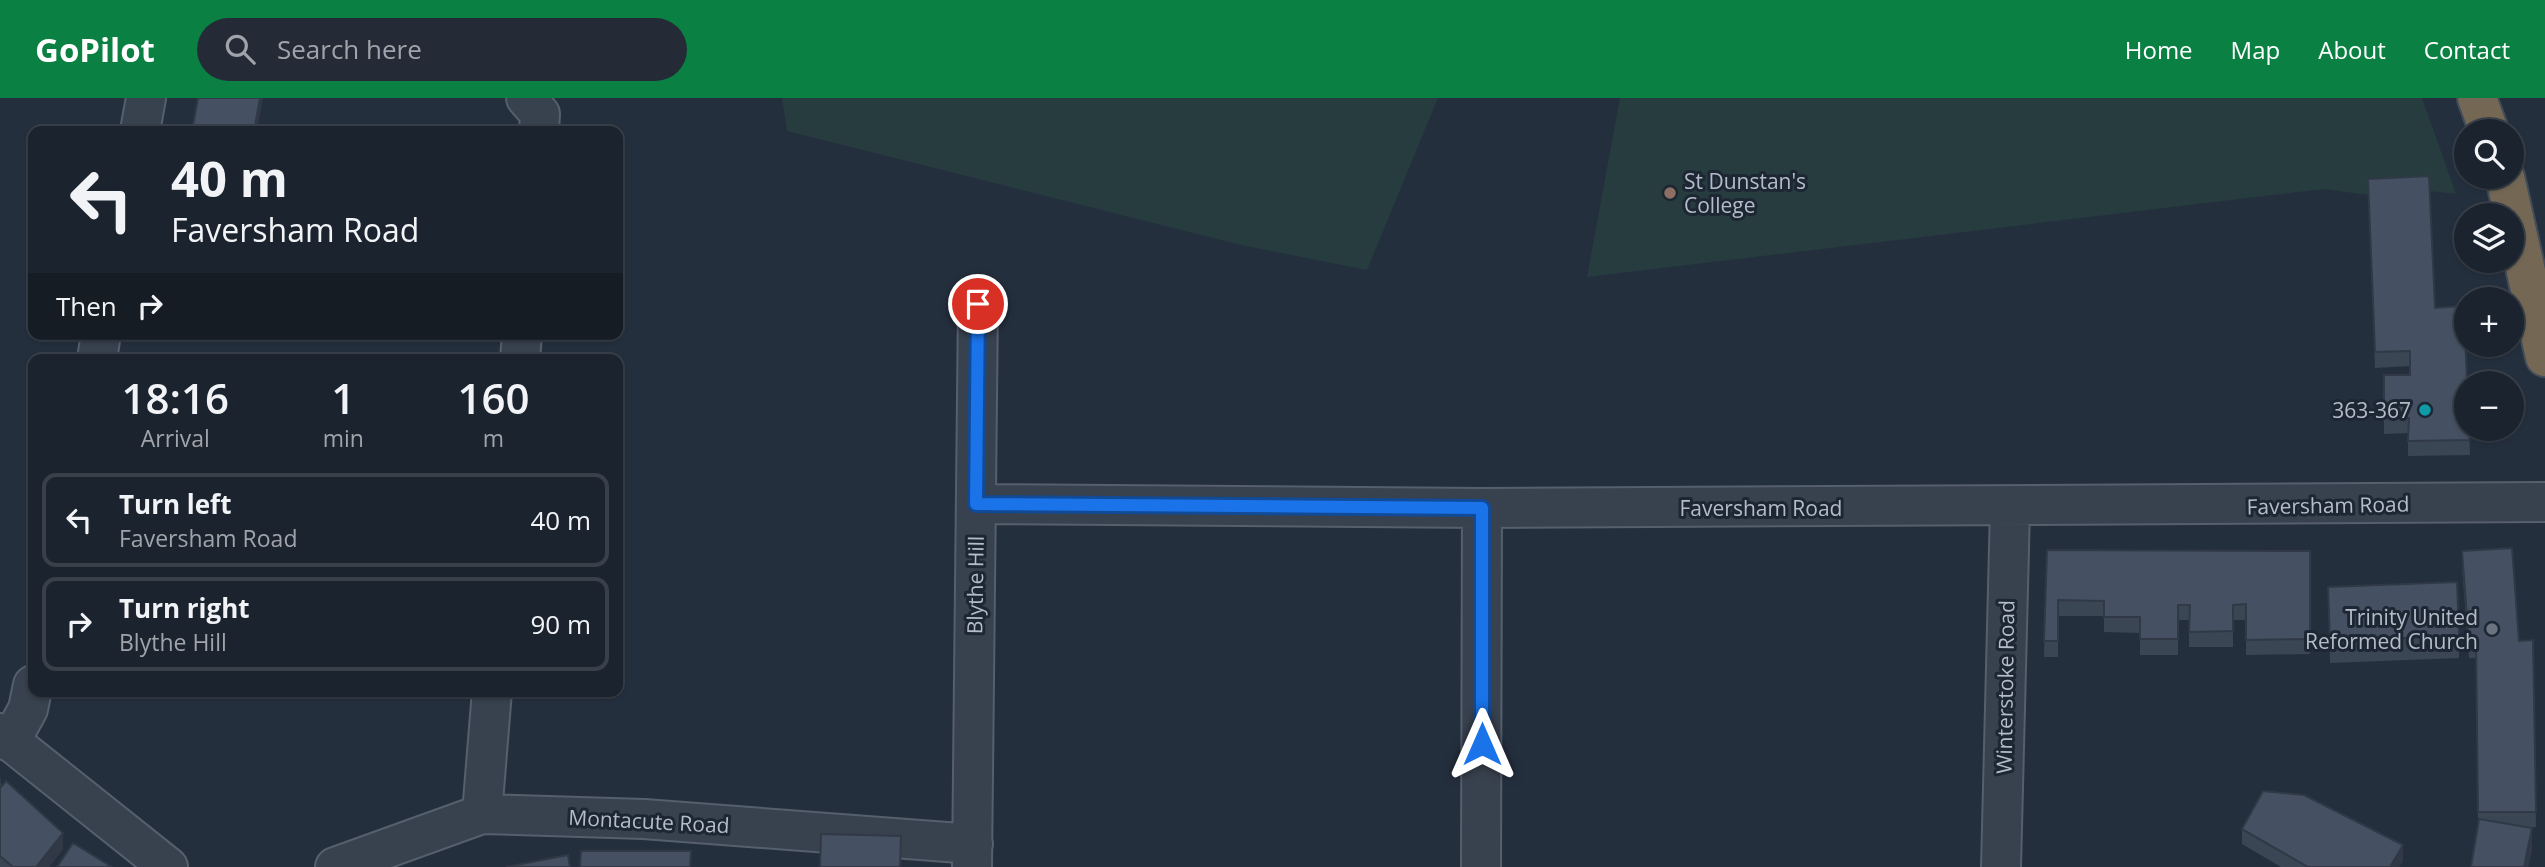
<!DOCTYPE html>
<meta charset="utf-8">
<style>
:root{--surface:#1b232e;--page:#242b36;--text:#f1f3f6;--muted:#a0a4aa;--line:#39404a;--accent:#0b8043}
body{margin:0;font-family:"Open Sans",sans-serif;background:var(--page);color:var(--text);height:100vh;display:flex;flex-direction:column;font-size:26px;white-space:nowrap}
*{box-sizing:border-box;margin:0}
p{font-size:23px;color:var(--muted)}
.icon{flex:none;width:38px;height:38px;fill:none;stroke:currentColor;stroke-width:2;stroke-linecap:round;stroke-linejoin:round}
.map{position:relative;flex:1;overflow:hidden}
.sheet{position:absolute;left:28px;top:256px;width:595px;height:343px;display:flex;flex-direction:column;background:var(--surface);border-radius:14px;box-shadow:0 2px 5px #0004,0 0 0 2px var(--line)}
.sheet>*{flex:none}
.guide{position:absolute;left:28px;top:28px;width:595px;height:214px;border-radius:14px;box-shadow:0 2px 5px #0004,0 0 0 2px var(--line);background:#1b232e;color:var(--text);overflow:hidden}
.fabs{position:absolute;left:2454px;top:21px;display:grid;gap:14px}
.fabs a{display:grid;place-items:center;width:70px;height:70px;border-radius:50%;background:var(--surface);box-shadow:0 2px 5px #0004,0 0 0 2px var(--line);font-size:35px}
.pin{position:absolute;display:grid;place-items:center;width:60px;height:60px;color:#fff;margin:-30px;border:4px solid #fff;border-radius:50%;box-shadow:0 2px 7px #0007}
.me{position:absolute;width:77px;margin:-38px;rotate:0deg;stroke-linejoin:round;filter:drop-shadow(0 0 5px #0008)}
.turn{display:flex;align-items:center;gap:24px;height:147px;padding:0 28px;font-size:32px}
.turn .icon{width:91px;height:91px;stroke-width:2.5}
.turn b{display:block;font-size:49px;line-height:60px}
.then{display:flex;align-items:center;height:66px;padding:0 28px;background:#0003;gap:14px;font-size:26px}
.eta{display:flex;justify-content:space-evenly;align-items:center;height:119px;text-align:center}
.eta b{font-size:42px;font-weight:600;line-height:49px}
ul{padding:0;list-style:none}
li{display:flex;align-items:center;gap:21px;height:94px;margin:0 14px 10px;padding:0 14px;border:4px solid var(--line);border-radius:14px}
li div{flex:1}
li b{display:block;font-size:26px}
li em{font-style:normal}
header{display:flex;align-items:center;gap:42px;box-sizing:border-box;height:98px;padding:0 35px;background:var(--accent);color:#fff}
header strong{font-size:33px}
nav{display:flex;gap:38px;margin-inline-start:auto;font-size:24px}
.search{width:490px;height:63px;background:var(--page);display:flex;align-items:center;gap:18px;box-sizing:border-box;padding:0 24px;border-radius:38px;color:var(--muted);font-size:26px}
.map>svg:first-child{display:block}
.green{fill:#263c3f}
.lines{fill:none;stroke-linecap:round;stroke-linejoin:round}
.street-casing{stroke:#565f6c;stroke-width:42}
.highway-casing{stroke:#434c59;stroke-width:42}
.street{stroke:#38414e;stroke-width:38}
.highway{stroke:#746855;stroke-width:38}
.wall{fill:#3b4654}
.shaded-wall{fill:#303945}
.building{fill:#455162;stroke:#303945;stroke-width:2}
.route-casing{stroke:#114b97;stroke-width:18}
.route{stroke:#1a73e8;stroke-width:12}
.education-dot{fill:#8d6e63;stroke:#1d2633;stroke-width:2.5}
.culture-dot{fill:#0f9aa8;stroke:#1d2633;stroke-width:2.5}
.worship-dot{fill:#6b7280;stroke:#1d2633;stroke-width:2.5}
.labels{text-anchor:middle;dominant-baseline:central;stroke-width:6;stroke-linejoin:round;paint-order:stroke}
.poi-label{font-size:21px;fill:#b4bcc9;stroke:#1d2633;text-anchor:end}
.street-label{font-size:21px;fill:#b4bcc9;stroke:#1d2633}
</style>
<header>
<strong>GoPilot</strong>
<div class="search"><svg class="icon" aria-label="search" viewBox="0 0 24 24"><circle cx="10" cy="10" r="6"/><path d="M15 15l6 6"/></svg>Search here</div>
<nav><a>Home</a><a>Map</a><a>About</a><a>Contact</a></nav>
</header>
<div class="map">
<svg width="2545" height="769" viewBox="0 0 2545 769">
<rect width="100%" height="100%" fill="#242f3e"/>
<path class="green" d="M782,0h656l-71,172 -126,-25 -454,-114z
M1620,0h802l34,96 -27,-3 -61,4 -44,-6 -737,88z"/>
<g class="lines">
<defs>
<path id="street" d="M526,0l14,16 -1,17
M140,33l6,-33
M97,261l4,-25
M520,261l2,-25
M976,406l506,4 1063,-6
M0,635l168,134
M10,644l18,-33 5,-24
M482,716l10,-123
M335,769l147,-53 162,5 329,25
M972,769l6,-563
M1481,769l1,-359
M2001,769l9,-359"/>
<path id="highway" d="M2477,0l12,33
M2505,79l40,180"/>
</defs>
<use href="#street" class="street-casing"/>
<use href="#highway" class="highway-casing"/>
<use href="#street" class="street"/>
<use href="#highway" class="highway"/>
</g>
<path class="wall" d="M2368,81l67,129 34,121 1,26 -62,1v-23l-24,1v-59h26v-9l-35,2z
M2047,452l263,1v103l-64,1v-35h-13v27h-44v-27h-11v35h-38v-22l-36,-1v-16h-46v41h-14z
M2462,453l57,90 14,-1 3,187h-6l2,22 -4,18h-57l7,-42 -2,-167h-7l-7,-91z
M2328,489l131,49v22l-129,5z
M0,676l1,13 62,62 -14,18h-49z
M2242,731l161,32 -4,6h-118l-39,-23z"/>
<path class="shaded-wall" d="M260,0h3l-6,33h-3z
M2532,730v21l-4,18h-4z
M63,735v16l-14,18h-13z
M2403,747v16l-4,6h-9z"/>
<path class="building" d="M198,0h62l-6,33h-62z
M2429,78l6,132 29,-2 3,77h-1v46h3l1,11 -62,1 1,-23h-25v-43h26v-24l-35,1 -7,-173z
M2512,450l7,93 14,-1 3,172h-58l-2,-170 -7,1 -7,-92z
M2047,452l263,1v88l-64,1v-36l-13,1v26l-44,1 1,-27h-12v34h-38v-22h-36v-16l-46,-1v41h-14z
M2457,484l2,54 -129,5 -2,-54z
M6,683l57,52 -27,34h-23l-13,-11v-68z
M2263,693l41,4 99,50 -13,22h-82l-66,-38z
M2479,721l53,9 -8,39h-53z
M821,736l80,2 -1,31h-80z
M73,745l39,24h-55z
M581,753h110l-1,16h-110z
M568,757l2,12h-64z"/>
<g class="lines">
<defs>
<path id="route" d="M978,206l-2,200 506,4v236"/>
</defs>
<use href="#route" class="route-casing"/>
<use href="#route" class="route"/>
</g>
<circle class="education-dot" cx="1670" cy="95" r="7"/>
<circle class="culture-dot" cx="2425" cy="312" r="7"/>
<circle class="worship-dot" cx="2492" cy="531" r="7"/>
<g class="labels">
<g class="poi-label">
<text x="1684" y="83" text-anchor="start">St Dunstan's<tspan x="1684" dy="24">College</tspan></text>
<text x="2411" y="312">363-367</text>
<text x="2478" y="519">Trinity United<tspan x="2478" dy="24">Reformed Church</tspan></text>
</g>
<g class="street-label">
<text transform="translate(2328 407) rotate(-1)">Faversham Road</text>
<text x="1761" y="410">Faversham Road</text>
<text transform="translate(975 487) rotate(-89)">Blythe Hill</text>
<text transform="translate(2005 589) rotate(-89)">Winterstoke Road</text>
<text transform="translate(649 723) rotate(3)">Montacute Road</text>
</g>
</g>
</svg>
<div class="fabs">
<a><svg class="icon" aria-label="search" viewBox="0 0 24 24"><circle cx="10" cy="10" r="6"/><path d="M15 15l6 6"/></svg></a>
<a><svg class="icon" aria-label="layers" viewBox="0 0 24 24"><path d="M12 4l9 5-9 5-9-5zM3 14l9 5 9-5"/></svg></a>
<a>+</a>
<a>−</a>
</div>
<div class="pin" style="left:978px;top:206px;background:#d93025"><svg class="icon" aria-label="arrive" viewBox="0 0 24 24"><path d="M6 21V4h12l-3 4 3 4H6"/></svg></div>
<svg class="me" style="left:1482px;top:646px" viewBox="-20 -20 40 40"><path d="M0-17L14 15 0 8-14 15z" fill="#1a73e8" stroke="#fff" stroke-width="4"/></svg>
<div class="guide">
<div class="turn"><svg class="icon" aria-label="left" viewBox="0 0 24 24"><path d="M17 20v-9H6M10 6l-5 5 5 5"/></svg><div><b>40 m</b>Faversham Road</div></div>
<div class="then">Then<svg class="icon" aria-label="right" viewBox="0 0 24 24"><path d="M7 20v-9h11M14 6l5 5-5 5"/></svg></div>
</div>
<section class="sheet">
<div class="eta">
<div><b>18:16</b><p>Arrival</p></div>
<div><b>1</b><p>min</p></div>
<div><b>160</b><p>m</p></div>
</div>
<ul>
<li><svg class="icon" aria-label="left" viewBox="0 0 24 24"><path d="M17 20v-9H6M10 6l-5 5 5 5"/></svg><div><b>Turn left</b><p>Faversham Road</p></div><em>40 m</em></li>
<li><svg class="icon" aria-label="right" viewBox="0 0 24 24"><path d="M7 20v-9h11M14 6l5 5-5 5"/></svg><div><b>Turn right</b><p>Blythe Hill</p></div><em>90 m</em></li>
</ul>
</section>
</div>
